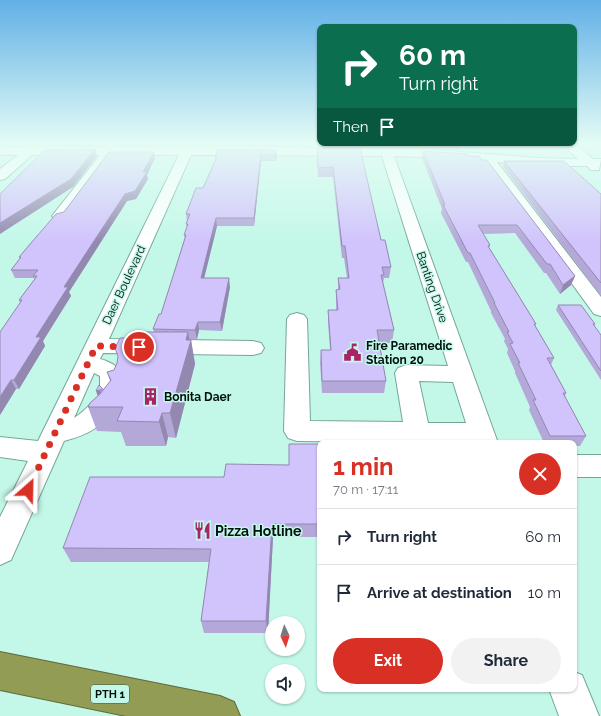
<!DOCTYPE html>
<meta charset="utf-8">
<style>
:root{--surface:#fff;--page:#f2f2f3;--text:#1f2937;--muted:#747a83;--line:#e0e1e3;--accent:#d93025}
body{margin:0;font-family:Raleway,sans-serif;background:var(--page);color:var(--text);height:100vh;display:flex;flex-direction:column;font-size:15px;white-space:nowrap}
*{box-sizing:border-box;margin:0}
p{font-size:13px;color:var(--muted)}
.icon{flex:none;width:22px;height:22px;fill:none;stroke:currentColor;stroke-width:2;stroke-linecap:round;stroke-linejoin:round}
.map{position:relative;flex:1;overflow:hidden}
.drawer{position:absolute;left:317px;top:440px;width:260px;height:252px;display:flex;flex-direction:column;background:var(--surface);border-radius:8px;box-shadow:0 1px 3px #0004}
.drawer>*{flex:none}
.hud{position:absolute;left:317px;top:24px;width:260px;height:122px;border-radius:8px;box-shadow:0 1px 3px #0004;background:#0b6e4f;color:#fff;overflow:hidden}
.needle{width:26px;rotate:176deg}
.tools{position:absolute;left:265px;top:616px;display:grid;gap:8px}
.tools a{display:grid;place-items:center;width:40px;height:40px;border-radius:50%;background:var(--surface);box-shadow:0 1px 3px #0004;font-size:20px}
.pin{position:absolute;display:grid;place-items:center;width:34px;height:34px;color:#fff;margin:-17px;border:2px solid #fff;border-radius:50%;box-shadow:0 1px 4px #0007}
.me{position:absolute;width:44px;margin:-22px;rotate:25deg;stroke-linejoin:round;filter:drop-shadow(0 0 3px #0008)}
.turn{display:flex;align-items:center;gap:14px;height:84px;padding:0 16px;font-size:18px}
.turn .icon{width:52px;height:52px;stroke-width:2.5}
.turn b{display:block;font-size:28px;line-height:34px}
.then{display:flex;align-items:center;height:38px;padding:0 16px;background:#0003;gap:8px;font-size:15px}
.round{display:grid;place-items:center;flex:none;width:42px;height:42px;border-radius:21px;background:var(--page)}
.headline{display:flex;align-items:center;justify-content:space-between;height:68px;padding:0 16px}
h1{font-size:24px;font-weight:700;line-height:30px;color:var(--accent)}
.button{display:flex;gap:8px;margin-top:auto;padding:8px 16px}
.button a{flex:1;height:46px;border-radius:24px;background:var(--accent);color:#fff;font-size:16px;font-weight:700;line-height:46px;text-align:center}
.button a+a{background:var(--page);color:var(--text)}
ul{padding:0;list-style:none}
li{display:flex;align-items:center;gap:12px;height:56px;padding:0 16px;border-top:1px solid var(--line)}
li div{flex:1}
li b{display:block;font-size:15px}
li em{font-style:normal}
.map>svg:first-child{display:block}
.green{fill:#85d7c2}
.lines{fill:none;stroke-linecap:round;stroke-linejoin:round}
.minor-casing{stroke:#74a698;stroke-width:2}
.highway-casing{stroke:#5f6b3b;stroke-width:2}
.minor{fill:#fff;fill-rule:evenodd}
.highway{fill:#929c54;fill-rule:evenodd}
.wall{fill:#b4a8d9}
.shaded-wall{fill:#9288b0}
.building{fill:#d1c3fc;stroke:#9288b0}
.route{stroke:#d93025;stroke-width:7;stroke-dasharray:0 12.6}
.labels{text-anchor:middle;dominant-baseline:central;stroke-width:3;stroke-linejoin:round;paint-order:stroke}
.shield{fill:#c3f8e9;stroke:#3a564e;stroke-width:1}
.shield-label{font-size:11px;font-weight:bold;fill:#00110c}
.street-label{font-size:12px;fill:#00110c;stroke:#c3f8e9}
.poi-label{font-size:12px;font-weight:bold;fill:#00110c;stroke:#c3f8e9;text-anchor:start}
.near-poi-label{font-size:14px;font-weight:bold;fill:#00110c;stroke:#c3f8e9;text-anchor:start}
</style>
<div class="map">
<svg width="601" height="716" viewBox="0 0 601 716">
<rect width="100%" height="100%" fill="#c3f8e9"/>
<path class="green" d="M116,143h75l-4,7 -75,-3z"/>
<g class="lines">
<defs>
<path id="minor" d="M109,143h12l-3,4 69,-1 236,3 116,9 39,1 -17,-16h13l19,16h8l-2,11h-8l-4,-4h-48l-42,-4 104,135v19l-7,-2 -111,-153 -60,-4 -29,-1 104,287 -201,-2 -9,-3 -4,-7 3,-112 3,-4 7,-2 7,2 3,4 3,102 93,1 -8,-49 3,-5 8,-3 42,1 -66,-210 -191,-1 -82,184 144,2 8,2 3,5 -3,5 -8,2 -150,-2 -3,6c16,4 31,16 20,34l-8,2 -8,-2 -4,-6v-11l-6,-3 -20,45c17,-10 21,-27 41,-21l3,6c-12,22 -30,32 -54,38l-53,119 -11,5v-48l28,-56 -28,-4v-20l38,4 141,-286h-67l-47,64 -5,2 -5,-2 -3,-3 48,-61h-68l-27,24 -5,1v-11l18,-14h-18v-8h26l8,-3 4,1 2,2h66zM419,381l34,1 13,41h-38z
M574,455h27v22h-27z
M574,672l8,3 17,41h-40l-10,-27h25z"/>
<path id="highway" d="M0,652l220,44 14,6 6,14h-114l-126,-26z"/>
</defs>
<use href="#minor" class="minor-casing"/>
<use href="#highway" class="highway-casing"/>
<use href="#minor" class="minor"/>
<use href="#highway" class="highway"/>
</g>
<path class="wall" d="M0,143h9l-3,3h-6z
M65,143h42l-2,3h-40z
M224,143h56l-1,3 -55,-1z
M316,143h41v4l-41,-1z
M415,143h46l-1,7 -43,-3z
M595,143h6v5z
M317,148h43l21,92 10,27 -2,11h-5l-1,5 11,47 -2,13h-13l7,38 -2,12h-62l-2,-30 1,-13h9l-2,-28v-12h8v-20h2v-12h9l-3,-20h-2l-9,-81h-15z
M276,150l1,7 -1,4h-15l-7,65h-37l-13,52 26,9 -8,44 -23,-1 -2,9h-8l1,1h1l4,24 -19,74 -8,-1 -2,9h-40l-5,-14 -24,-1 -9,-24 10,-11 1,-11 4,6 7,-10 -3,-9 7,-2 26,-32 14,-6 -1,-3 8,-15 24,-75 -1,-4 3,-6 -1,-5 1,-3 -1,-7 17,-26 12,-28v-3z
M423,151l47,5 105,120 -4,9 -11,9 -14,-21h-2l-29,-40 -32,1 7,11 -1,3 47,76 -1,1 19,33 -3,7 15,28 -1,4 21,39 -6,10h-6v-3h-30l-15,-33 1,-3 -15,-34v-2l-8,-18 1,-4 -4,-8 1,-2 -14,-26v-2l-23,-49h-2l-25,-49 1,-4 -20,-51z
M155,158l-8,17 1,4 -12,20 -9,2 -33,52 -25,39 2,4 -28,45 2,5 -26,43h-3l-16,26 20,-112 -1,-3 16,-21 -1,-1h-19l-4,-8 9,-11 -1,-2 45,-45z
M504,161l97,33v102l-98,-129z
M558,305l37,19 -1,2 7,9v45l-45,-70z
M320,472v65h-47l-5,96h-64l-3,-12 8,-59h-138l-8,-14 161,-71z"/>
<path class="shaded-wall" d="M95,149l2,7 -24,31 -73,47v-11z
M276,150l1,7 -1,4 -1,-6z
M154,152l1,6 -8,17 1,4 -12,20 -9,2 -58,91 2,4 -28,45 2,5 -26,43 -5,-9 22,-43 28,-50 61,-93 18,-22z
M261,154v7l-7,65v-8z
M216,218l1,8 -15,61 -1,-9z
M575,276l-4,9 -11,9 3,-9z
M229,278l1,9 -8,44 -2,-9z
M198,322l1,8 -2,9 -2,-9z
M188,332l2,11 1,-3 4,24 -19,74 -6,-25 16,-73z
M11,380l5,9 -16,26v-18z
M100,390l2,5 -4,2 -2,-6z
M162,413l6,24 -2,9 -7,-24z
M272,524l1,13 -5,96 -2,-12z"/>
<path class="building" d="M317,148h43l21,92h4l6,27h-9l2,8h-3l13,55h-17l9,51h-64l-1,-31h10l-3,-40h10l-2,-20 4,-1 -2,-11h11l-4,-32h-3l-9,-79 -15,1z
M95,149l-24,30 -71,44v-29l45,-44z
M218,150h58l-1,5 -14,-1 -7,64h-38l-15,60h28l-9,44h-22l-3,8 -42,-1 6,-15h2l25,-79h-2l4,-11h-2l4,-10h-4l10,-26h7l14,-31h-2z
M423,151l45,3 2,2h9l3,4h5l88,116 -12,9 -13,-21h-3l-30,-39h-39l12,20 -2,1 48,78h-2l20,34h-7l19,35h-3l23,43h-36l-17,-36h3l-18,-37h2l-10,-19 3,-1 -6,-11h2l-15,-29h1l-25,-50h-2l-25,-48h2z
M109,152h45l-11,20h4l-12,19 -10,3 -33,50 -28,43h4l-32,50h5l-27,43h-3l-11,17v-65l22,-32h-3l18,-24h-4l5,-6h-27l10,-13h-2l37,-43 8,-2z
M504,161h60l37,33v89z
M558,305h23l14,19h-2l8,11v36z
M143,332h45l-2,8h5l-21,73h-8l-3,9 -42,-1 6,-14h-35l2,-4 10,-9 11,-14 -4,-8 7,-2 3,-7 1,-7 -3,-8 5,-10h20z
M99,385l4,4 -7,2z
M289,444h29v28h2v52h-48l-6,97h-65l10,-72 -148,-1 27,-71h134l2,-13 63,1z"/>
<linearGradient id="sky" x2="0" y2="1"><stop stop-color="#61b0e7"/><stop offset="0.59" stop-color="#e4fcf5"/><stop offset="1" stop-color="#e4fcf5" stop-opacity="0"/></linearGradient>
<rect width="601" height="243" fill="url(#sky)"/>
<g class="lines">
<path class="route" d="M28,490l68,-144 43,1"/>
</g>
<defs>
<symbol id="civic-bare" viewBox="-9 -9 18 18"><path d="M-.6-6.5H3V-4.5H.6V-3L4-1V1h2V6H-6V1h2V-1L-.6-3ZM-1.2 2.5V6h2.4V2.5Z" fill="#ab2367" stroke="#c3f8e9" stroke-width="2.5" paint-order="stroke"/></symbol>
<symbol id="building-bare" viewBox="-9 -9 18 18"><path d="M-4-6H4V6H1V3H-1V6H-4ZM-2.5-4.3h1.7v1.8h-1.7ZM.8-4.3h1.7v1.8H.8ZM-2.5-1h1.7V.8h-1.7ZM.8-1h1.7V.8H.8Z" fill="#ab2367" stroke="#c3f8e9" stroke-width="2.5" paint-order="stroke"/></symbol>
<symbol id="restaurant-bare" viewBox="-9 -9 18 18"><path d="M-5-6h1v4h1v-4h1v4h1v-4h1v5L-1.5 .5V6h-2V.5L-5-1ZM5-6V6H3V1.5H1.5Q1.5-4 5-6Z" fill="#ab2367" stroke="#c3f8e9" stroke-width="2.5" paint-order="stroke"/></symbol>
</defs>
<g fill-rule="evenodd">
<use href="#civic-bare" x="340" y="340" width="25" height="25"/>
<use href="#building-bare" x="138" y="384" width="25" height="25"/>
<use href="#restaurant-bare" x="190" y="518" width="25" height="25"/>
</g>
<g class="labels">
<rect class="shield" x="91" y="685" width="38" height="18" rx="3"/>
<g class="shield-label">
<text x="110" y="694">PTH 1</text>
</g>
<g class="street-label">
<text transform="translate(124 285) rotate(-65)">Daer Boulevard</text>
<text transform="translate(432 287) rotate(71)">Banting Drive</text>
</g>
<g class="poi-label">
<text x="366" y="346">Fire Paramedic<tspan x="366" dy="14">Station 20</tspan></text>
<text x="164" y="397">Bonita Daer</text>
</g>
<g class="near-poi-label">
<text x="215" y="531">Pizza Hotline</text>
</g>
</g>
</svg>
<div class="tools">
<a><svg class="needle" viewBox="-14 -14 28 28"><path d="M0-13l5 13h-10z" fill="#e53935"/><path d="M0 13l5-13h-10z" fill="#747a83"/></svg></a>
<a><svg class="icon" aria-label="sound" viewBox="0 0 24 24"><path d="M4 9h4l5-4v14l-5-4H4zM17 9q2 3 0 6"/></svg></a>
</div>
<div class="pin" style="left:139px;top:347px;background:#d93025"><svg class="icon" aria-label="arrive" viewBox="0 0 24 24"><path d="M6 21V4h12l-3 4 3 4H6"/></svg></div>
<svg class="me" style="left:28px;top:490px" viewBox="-20 -20 40 40"><path d="M0-17L14 15 0 8-14 15z" fill="#d93025" stroke="#fff" stroke-width="4"/></svg>
<div class="hud">
<div class="turn"><svg class="icon" aria-label="right" viewBox="0 0 24 24"><path d="M7 20v-9h11M14 6l5 5-5 5"/></svg><div><b>60 m</b>Turn right</div></div>
<div class="then">Then<svg class="icon" aria-label="arrive" viewBox="0 0 24 24"><path d="M6 21V4h12l-3 4 3 4H6"/></svg></div>
</div>
<section class="drawer">
<div class="headline"><div><h1>1 min</h1><p>70 m · 17:11</p></div><a class="round" style="background:#d93025;color:#fff"><svg class="icon" aria-label="close" viewBox="0 0 24 24"><path d="M6 6l12 12M18 6L6 18"/></svg></a></div>
<ul>
<li><svg class="icon" aria-label="right" viewBox="0 0 24 24"><path d="M7 20v-9h11M14 6l5 5-5 5"/></svg><div><b>Turn right</b></div><em>60 m</em></li>
<li><svg class="icon" aria-label="arrive" viewBox="0 0 24 24"><path d="M6 21V4h12l-3 4 3 4H6"/></svg><div><b>Arrive at destination</b></div><em>10 m</em></li>
</ul>
<div class="button"><a>Exit</a><a>Share</a></div>
</section>
</div>
